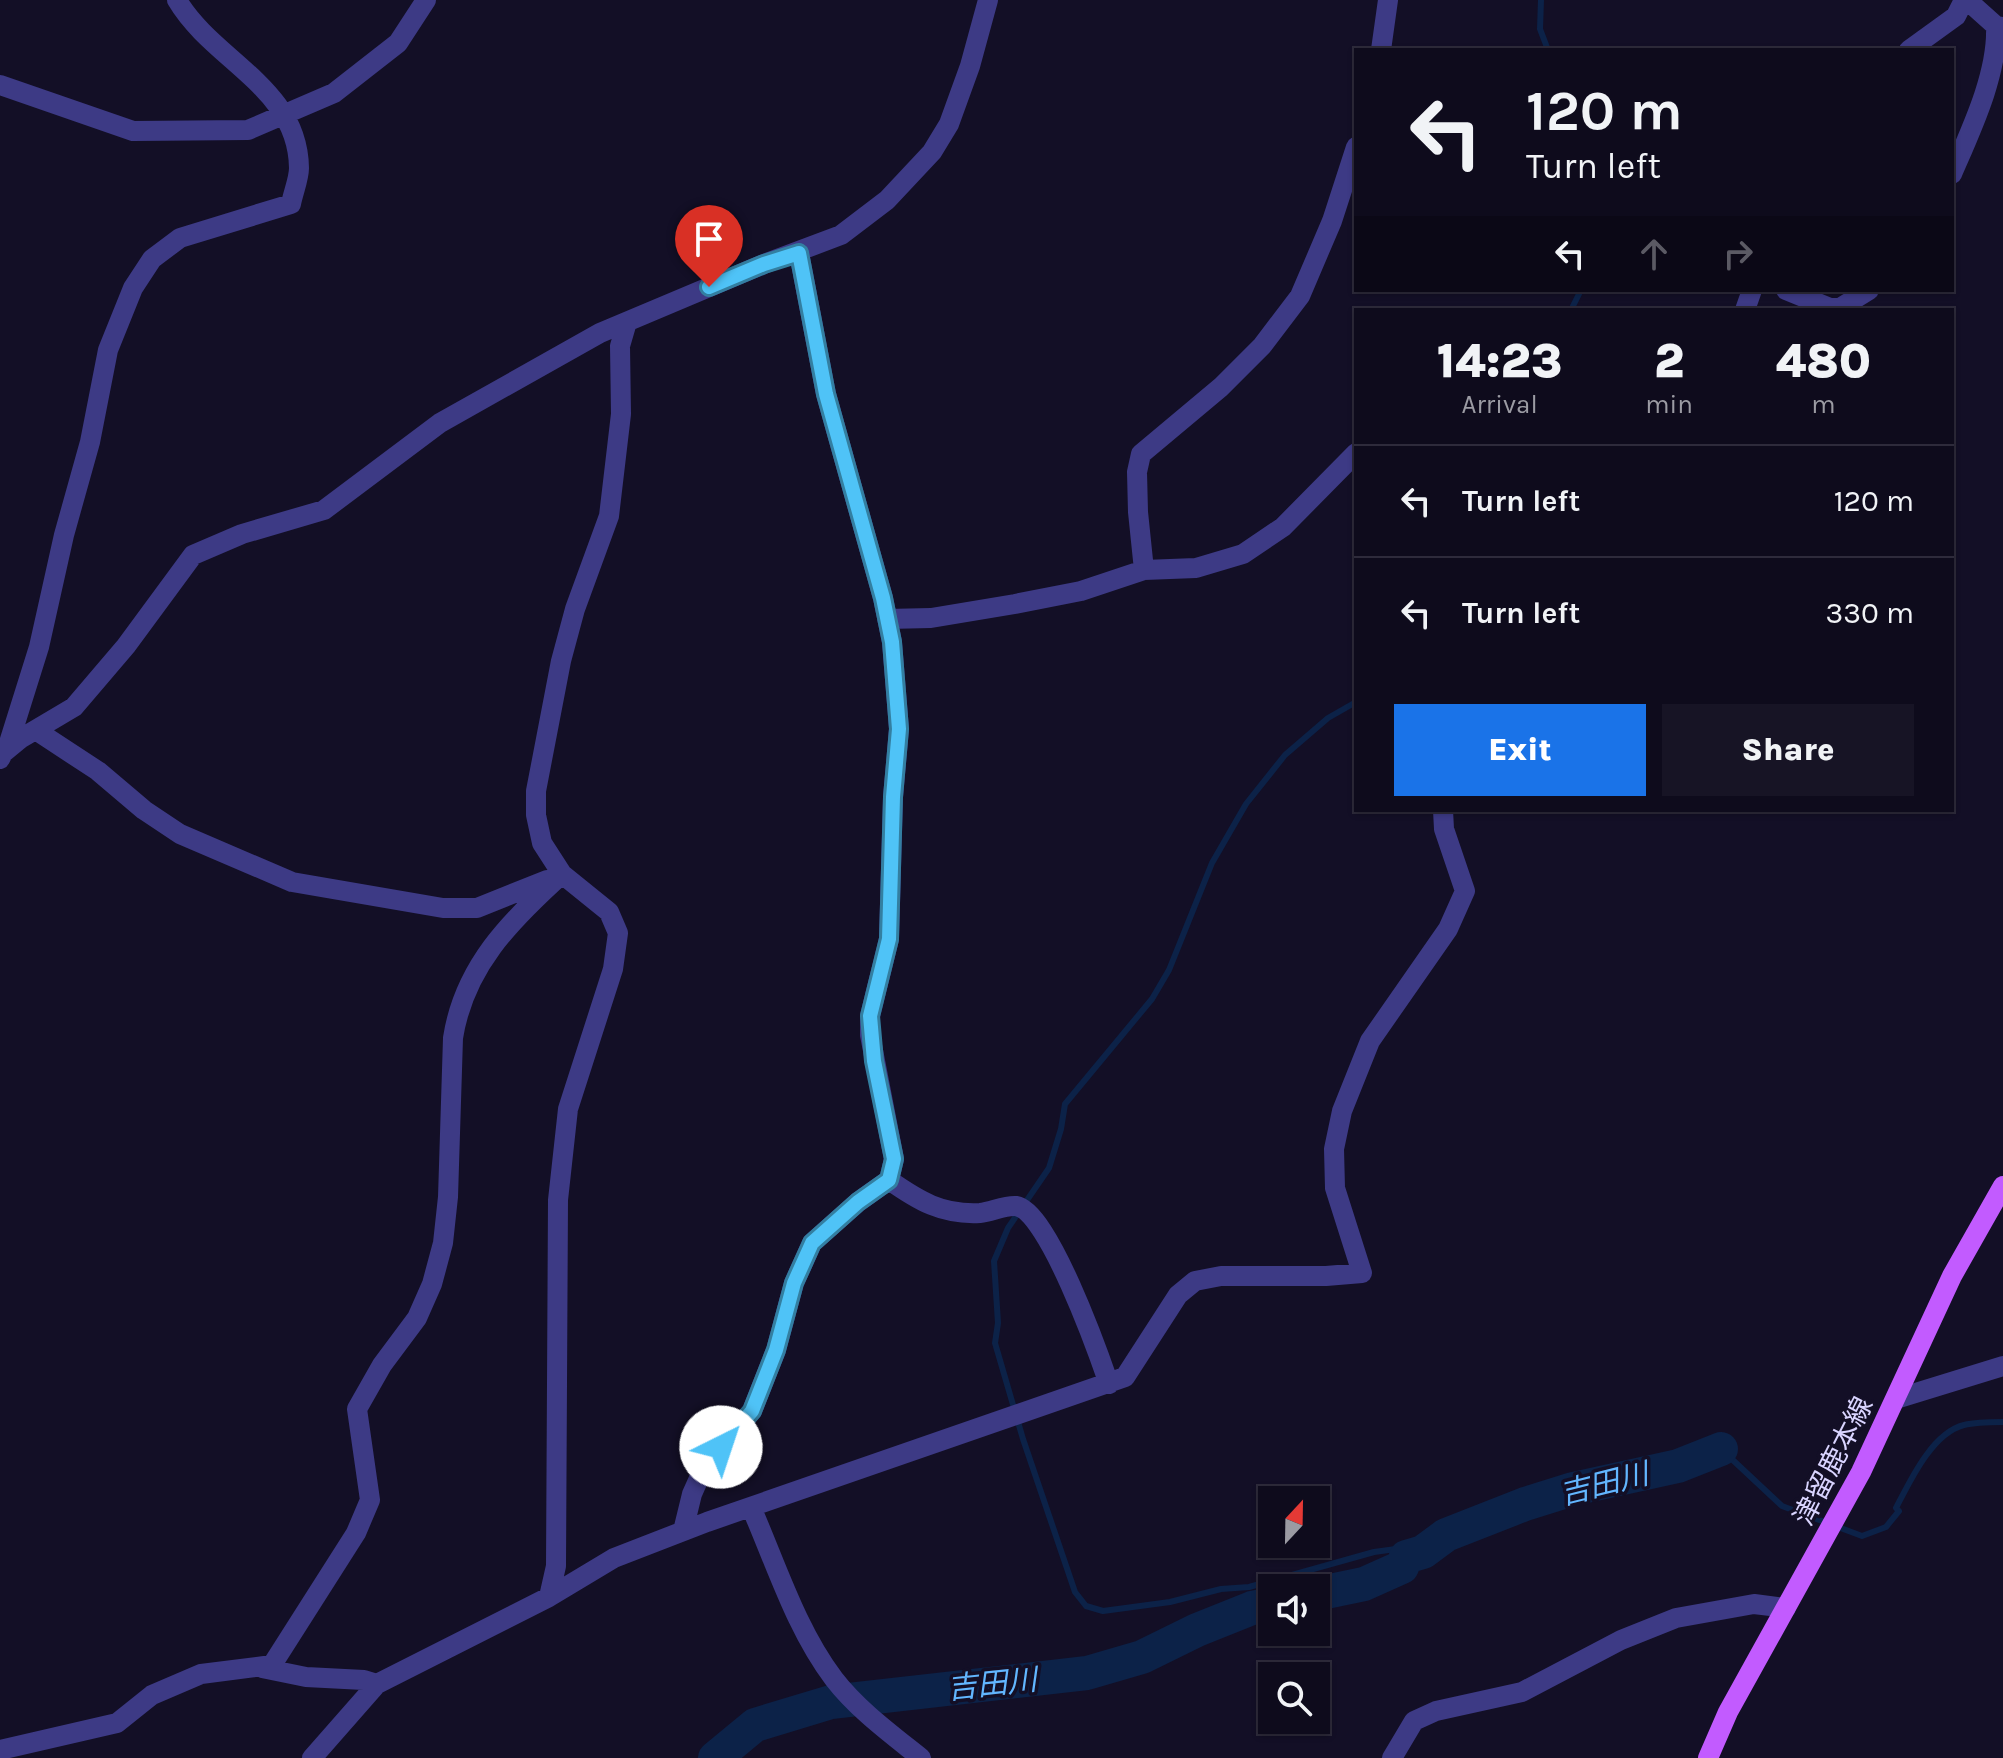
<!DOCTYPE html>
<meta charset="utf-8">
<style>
:root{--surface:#0e0b1c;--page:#171425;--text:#f1f3f6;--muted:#9b9ba3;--line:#2e2b3b;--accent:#1a73e8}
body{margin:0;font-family:Karla,"Noto Sans JP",sans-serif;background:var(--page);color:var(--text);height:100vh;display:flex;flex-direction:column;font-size:30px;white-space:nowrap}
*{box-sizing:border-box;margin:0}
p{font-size:26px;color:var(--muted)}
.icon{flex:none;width:44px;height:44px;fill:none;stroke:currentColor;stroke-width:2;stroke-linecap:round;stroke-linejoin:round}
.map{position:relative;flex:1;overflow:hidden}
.drawer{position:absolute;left:1354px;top:308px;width:600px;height:504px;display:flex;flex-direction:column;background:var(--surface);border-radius:0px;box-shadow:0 2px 6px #0004,0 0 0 2px var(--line)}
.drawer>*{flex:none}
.guide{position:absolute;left:1354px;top:48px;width:600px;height:244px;border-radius:0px;box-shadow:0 2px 6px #0004,0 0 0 2px var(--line);background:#0e0b1c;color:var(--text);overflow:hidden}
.needle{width:52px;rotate:22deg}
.buttons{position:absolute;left:1258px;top:1486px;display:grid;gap:16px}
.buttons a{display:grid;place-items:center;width:72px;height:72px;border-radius:0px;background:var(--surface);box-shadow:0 2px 6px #0004,0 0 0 2px var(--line);font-size:40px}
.pin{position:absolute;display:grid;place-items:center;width:68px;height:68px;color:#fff;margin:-82px -34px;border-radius:50% 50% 50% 0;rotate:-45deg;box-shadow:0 0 8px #0007}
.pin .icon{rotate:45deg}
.me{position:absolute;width:88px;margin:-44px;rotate:41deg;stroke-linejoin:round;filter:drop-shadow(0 0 6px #0008)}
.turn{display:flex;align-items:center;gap:28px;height:168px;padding:0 40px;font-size:36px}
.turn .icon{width:104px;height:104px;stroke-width:2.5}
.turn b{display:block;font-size:56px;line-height:68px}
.lanes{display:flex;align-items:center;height:76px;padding:0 40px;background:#0003;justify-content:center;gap:40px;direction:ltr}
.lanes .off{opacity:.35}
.eta{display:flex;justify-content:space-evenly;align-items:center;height:136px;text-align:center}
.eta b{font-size:48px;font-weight:800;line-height:56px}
.button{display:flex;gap:16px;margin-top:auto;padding:16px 40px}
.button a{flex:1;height:92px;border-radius:0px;background:var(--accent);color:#fff;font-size:32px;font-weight:800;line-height:92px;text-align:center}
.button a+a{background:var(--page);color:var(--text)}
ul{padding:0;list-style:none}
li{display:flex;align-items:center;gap:24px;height:112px;padding:0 40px;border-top:2px solid var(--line)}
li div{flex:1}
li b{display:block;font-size:30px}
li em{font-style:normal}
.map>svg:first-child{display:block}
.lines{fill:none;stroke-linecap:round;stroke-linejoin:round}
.stream{stroke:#0c2248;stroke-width:6}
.river{stroke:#0c2248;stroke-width:34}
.minor{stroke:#3d3a85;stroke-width:20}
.major{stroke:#c25bff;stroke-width:20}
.route-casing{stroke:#337fa1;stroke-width:20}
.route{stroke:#4fc3f7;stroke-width:14}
.labels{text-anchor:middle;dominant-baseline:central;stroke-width:7;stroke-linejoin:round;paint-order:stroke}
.street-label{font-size:28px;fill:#d9d4ff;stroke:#130f26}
.water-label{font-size:30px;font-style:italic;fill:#62b6ff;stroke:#130f26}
</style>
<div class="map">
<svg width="2003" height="1758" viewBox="0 0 2003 1758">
<rect width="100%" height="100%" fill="#130f26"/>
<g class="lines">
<path class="stream" d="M1541,0l-1,29 8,21
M1571,310l10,-20
M1356,702l-28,16 -43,37 -39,49 -34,59 -43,107 -17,29 -87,105 -4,25 -12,39 -41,60 -14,33 4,62 -3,20 28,96 52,153 11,14 17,5 67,-9 51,-13 28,-2 125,-35 22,-3 10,8
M1721,1449l61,57 80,30 24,-9 13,-16 -3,-3c14,-27 36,-75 68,-83 12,-3 27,-3 39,-3"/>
<path class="river" d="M1316,1594l48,-10 38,-17 4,-10 17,-5 23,-17 79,-31 48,-15 105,-23 43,-17
M715,1758l40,-33 76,-23 256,-29 55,-16 55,-27 55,-22 20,-4"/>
<path class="minor" d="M1967,0l29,26 7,1
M1381,50l7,-50
M1909,50l47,-34 8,-16
M0,85l133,46 115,-1 86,-37 64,-50 28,-43
M1952,174c19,-44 46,-100 44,-148
M1786,290l44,18h10l29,-18
M1745,310l7,-20
M1144,570l-6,-58 -1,-40 4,-18 80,-67 41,-41 38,-50 32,-75 24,-74
M887,619l44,-1 84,-14 66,-13 63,-21 52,-2 47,-14 40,-27 73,-74
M37,731l61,40 46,39 36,24 112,48 151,26h34l70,-28
M7,749l32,-102 25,-112 26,-93 18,-92 25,-62 19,-29 28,-21 111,-34c2,-11 8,-25 8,-36 -1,-81 -86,-107 -122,-168
M0,759l3,-6 17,-14 54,-32 52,-61 67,-91 49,-21 82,-24 116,-87 160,-90 164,-69 77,-29 46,-35 45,-48 17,-28 21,-58 18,-66
M889,1180c30,21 53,35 91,33 11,-1 25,-8 36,-7 32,5 82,146 93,178
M1896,1399l107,-33
M751,1507c25,57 45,122 83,172 23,30 57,55 87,79
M683,1531l9,-37 13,-29 47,-54 24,-61 18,-67 18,-40 46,-41 31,-22 5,-21 -24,-124v-19l19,-77 4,-142 6,-68 -7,-87 -9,-44 -57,-204 -27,-141
M549,1597l7,-31 2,-366 10,-91 45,-140 5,-36 -9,-21 -47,-38 -20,-31 -6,-28v-24l25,-130 14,-52 34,-93 12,-102 -1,-68 7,-24
M262,1668l44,9 58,3 13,4
M0,1750l117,-27 35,-28 49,-21 71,-9 84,-132 14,-33 -13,-91 25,-44 35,-47 15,-34 11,-41 5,-46 5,-159c11,-71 57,-117 109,-164
M312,1758l65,-74 172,-87 65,-39 93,-36 418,-145 53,-82 17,-14 26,-5h105l36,-3 -27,-85 -1,-39 8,-38 28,-70 78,-112 17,-38 -21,-62 -1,-19
M1392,1758l22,-37 22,-10 86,-19 99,-52 55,-22 78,-14 32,4"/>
<path class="major" d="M1708,1758l20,-46 133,-240 91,-196 51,-90"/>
</g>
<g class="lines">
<defs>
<path id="route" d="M709,287l55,-23 35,-11 27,141 57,204 9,44 7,87 -6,68 -4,142 -19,77 4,45 20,98 -5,21 -31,22 -46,41 -18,40 -18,67 -24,61 -31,36"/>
</defs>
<use href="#route" class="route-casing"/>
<use href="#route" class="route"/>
</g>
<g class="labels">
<g class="street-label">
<text transform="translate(1833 1461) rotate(-63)">津留鹿本線</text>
</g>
<g class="water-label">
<text transform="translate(1604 1484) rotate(-14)">吉田川</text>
<text transform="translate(992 1684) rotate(-6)">吉田川</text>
</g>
</g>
</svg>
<div class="buttons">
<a><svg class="needle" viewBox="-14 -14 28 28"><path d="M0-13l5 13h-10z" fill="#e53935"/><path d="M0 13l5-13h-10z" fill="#9b9ba3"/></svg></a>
<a><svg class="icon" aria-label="sound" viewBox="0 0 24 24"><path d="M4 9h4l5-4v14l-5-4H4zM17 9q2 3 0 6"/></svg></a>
<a><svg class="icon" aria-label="search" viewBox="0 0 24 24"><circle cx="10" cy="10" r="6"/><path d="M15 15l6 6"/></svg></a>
</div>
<div class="pin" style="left:709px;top:287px;background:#d93025"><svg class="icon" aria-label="arrive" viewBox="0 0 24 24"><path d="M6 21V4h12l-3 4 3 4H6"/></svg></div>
<svg class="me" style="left:721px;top:1447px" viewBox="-20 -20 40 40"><circle r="19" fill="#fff"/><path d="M0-13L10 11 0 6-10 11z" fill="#4fc3f7"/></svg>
<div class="guide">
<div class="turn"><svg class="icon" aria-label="left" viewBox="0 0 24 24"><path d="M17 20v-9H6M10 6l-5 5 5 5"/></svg><div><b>120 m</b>Turn left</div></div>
<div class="lanes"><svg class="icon" aria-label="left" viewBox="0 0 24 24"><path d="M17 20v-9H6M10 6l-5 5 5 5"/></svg><svg class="icon off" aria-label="ahead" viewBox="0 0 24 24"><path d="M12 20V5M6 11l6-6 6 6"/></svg><svg class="icon off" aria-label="right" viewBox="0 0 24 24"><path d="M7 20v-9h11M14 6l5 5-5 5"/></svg></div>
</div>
<section class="drawer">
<div class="eta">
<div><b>14:23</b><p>Arrival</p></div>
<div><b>2</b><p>min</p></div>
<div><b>480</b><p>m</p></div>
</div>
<ul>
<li><svg class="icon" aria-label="left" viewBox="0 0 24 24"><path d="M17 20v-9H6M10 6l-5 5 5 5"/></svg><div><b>Turn left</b></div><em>120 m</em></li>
<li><svg class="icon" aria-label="left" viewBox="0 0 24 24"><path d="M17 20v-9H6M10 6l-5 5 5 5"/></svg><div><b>Turn left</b></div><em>330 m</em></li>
</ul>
<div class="button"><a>Exit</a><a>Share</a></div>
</section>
</div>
